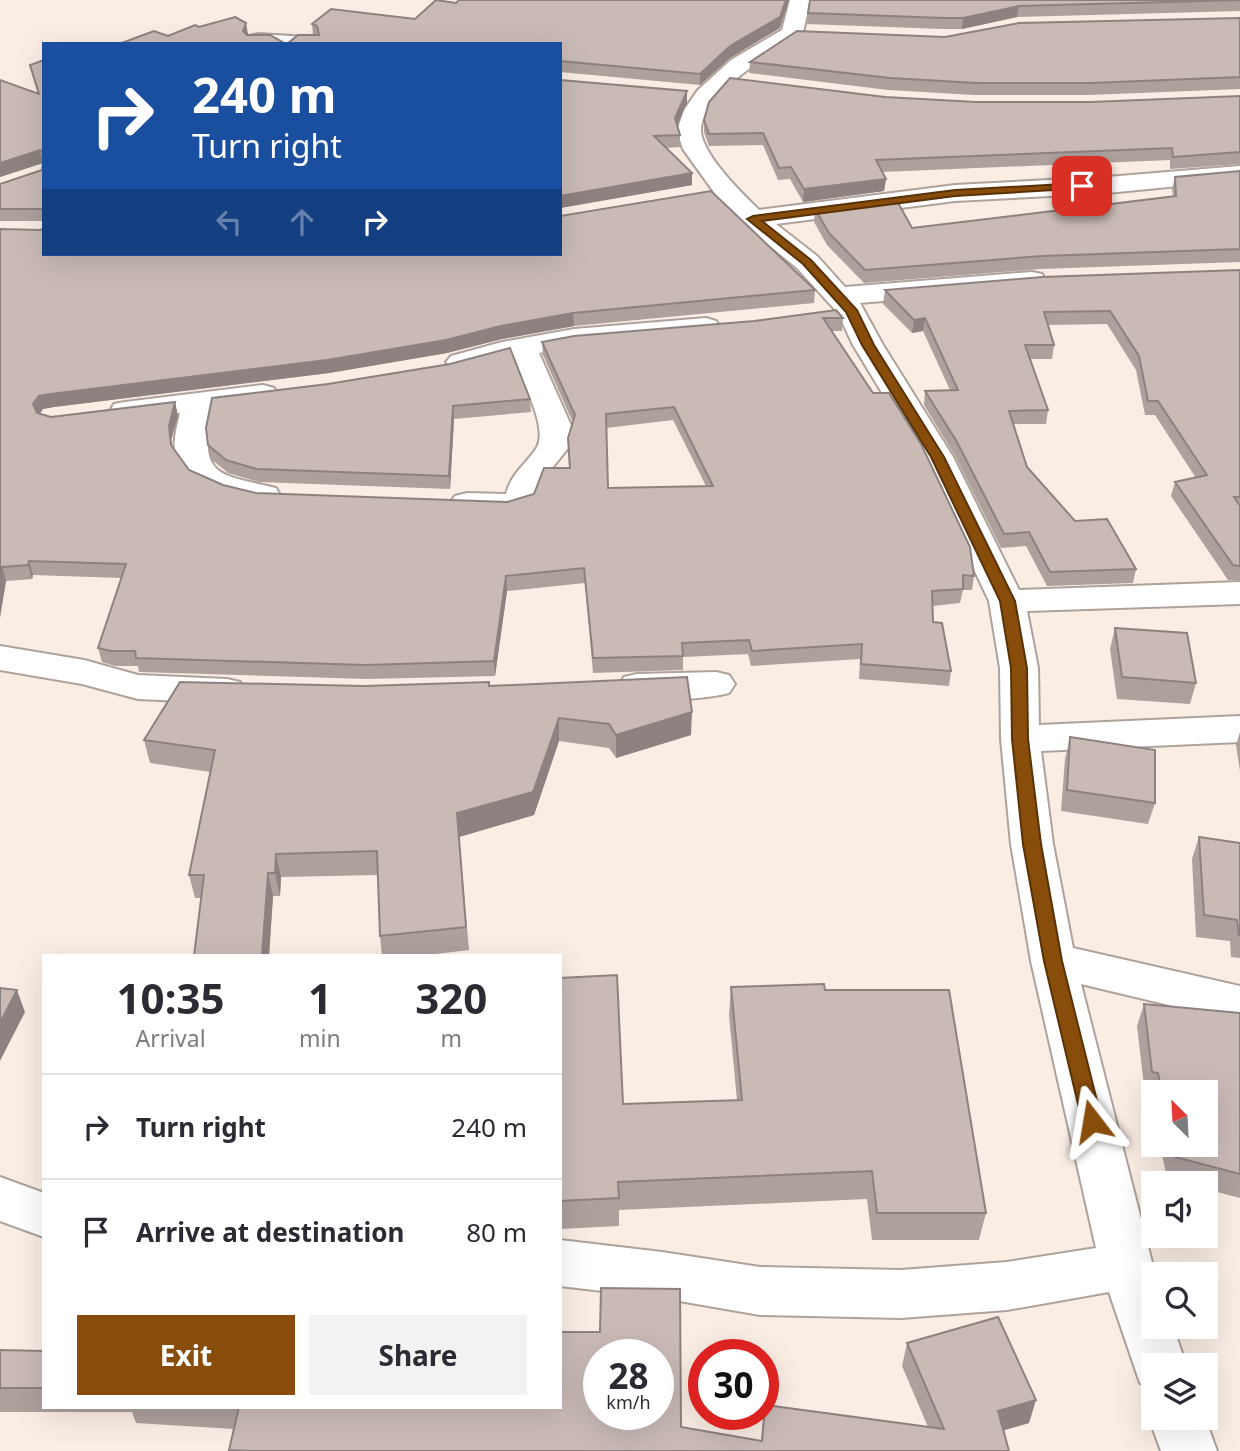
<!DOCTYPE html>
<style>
:root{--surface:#fff;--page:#f2f2f3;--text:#2b2b33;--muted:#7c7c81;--line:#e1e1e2;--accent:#894d0b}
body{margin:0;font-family:"Noto Sans",sans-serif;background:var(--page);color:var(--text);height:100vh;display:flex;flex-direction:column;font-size:26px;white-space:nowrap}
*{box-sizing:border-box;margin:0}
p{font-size:23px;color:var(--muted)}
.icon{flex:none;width:38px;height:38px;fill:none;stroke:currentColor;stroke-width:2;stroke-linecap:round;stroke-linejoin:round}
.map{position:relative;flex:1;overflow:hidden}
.panel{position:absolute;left:42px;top:954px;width:520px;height:455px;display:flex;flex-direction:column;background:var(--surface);border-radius:0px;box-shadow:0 7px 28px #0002}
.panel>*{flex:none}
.guide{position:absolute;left:42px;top:42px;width:520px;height:214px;border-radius:0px;box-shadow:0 7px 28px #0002;background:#1a4fa0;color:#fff;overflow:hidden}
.needle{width:46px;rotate:336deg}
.fabs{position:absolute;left:1141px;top:1080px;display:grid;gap:14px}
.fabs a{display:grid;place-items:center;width:77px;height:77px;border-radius:0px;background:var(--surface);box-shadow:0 7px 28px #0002;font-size:35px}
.speed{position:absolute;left:583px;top:1339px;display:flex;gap:14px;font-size:35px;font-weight:700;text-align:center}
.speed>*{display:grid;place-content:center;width:91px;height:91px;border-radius:50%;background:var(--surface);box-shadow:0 7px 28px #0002;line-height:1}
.speed small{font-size:18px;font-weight:400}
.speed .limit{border:10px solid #d22;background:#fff;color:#111}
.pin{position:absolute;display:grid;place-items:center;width:60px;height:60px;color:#fff;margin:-30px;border-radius:14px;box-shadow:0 4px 10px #0006}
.me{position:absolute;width:77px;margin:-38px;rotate:346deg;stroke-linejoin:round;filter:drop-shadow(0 0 5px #0008)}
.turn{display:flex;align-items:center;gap:24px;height:147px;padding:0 35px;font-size:32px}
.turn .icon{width:91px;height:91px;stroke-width:2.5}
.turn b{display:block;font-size:49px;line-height:60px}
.lanes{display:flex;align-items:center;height:66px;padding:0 35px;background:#0003;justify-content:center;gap:35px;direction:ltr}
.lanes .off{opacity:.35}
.eta{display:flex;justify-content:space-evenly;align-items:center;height:119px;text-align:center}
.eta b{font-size:42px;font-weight:700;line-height:49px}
.button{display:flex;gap:14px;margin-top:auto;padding:14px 35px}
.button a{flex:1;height:80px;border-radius:0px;background:var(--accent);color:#fff;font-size:28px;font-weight:700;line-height:80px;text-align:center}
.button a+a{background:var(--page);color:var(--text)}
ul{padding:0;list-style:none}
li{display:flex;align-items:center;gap:21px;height:105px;padding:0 35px;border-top:2px solid var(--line)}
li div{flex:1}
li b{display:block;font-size:26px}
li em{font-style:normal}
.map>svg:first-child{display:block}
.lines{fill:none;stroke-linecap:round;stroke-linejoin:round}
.street-casing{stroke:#aea29a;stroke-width:4}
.street{fill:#fff;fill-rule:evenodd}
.wall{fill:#ada09d;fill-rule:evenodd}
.shaded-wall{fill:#8d827f}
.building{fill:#c9bab6;stroke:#8d827f;stroke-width:2;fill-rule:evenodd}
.route{fill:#894d0b;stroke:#593207;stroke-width:2}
</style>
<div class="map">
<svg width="1240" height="1451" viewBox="0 0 1240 1451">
<rect width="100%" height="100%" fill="#faede4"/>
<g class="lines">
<defs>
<path id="street" d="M790,0h20l-7,33c-9,13 -32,22 -45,30 -20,12 -59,44 -57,69 3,25 41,61 58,78l196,-25 152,-8 133,-11v14l-133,13 -152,8 -179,23 41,32 28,31 187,-15 10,2 4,6 -4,6 -10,2 -172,15 23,42 70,112 66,133 221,-8v22l-213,7 11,57 1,57 201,-9v26l-199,9 12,93 20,104 167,38v36l-159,-38 74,290 -2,52h20l13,39h-33v23l-13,-5 -31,-91 -102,18 -106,8 -141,-3 -98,-17 -102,-12v-46l102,12 98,15 141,3 106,-8 89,-14 -65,-287 -20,-117 -10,-105 -1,-71 -11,-67 -68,-144 -68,-112 -15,-32 -41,-45 -53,-43 -28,-30 -33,-46 -6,-18 7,-21 14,-20 33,-30 51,-30z
M258,34l50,3 8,2 3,5h-70l-2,-3 3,-5z
M706,318l10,3 4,6 -4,6 -142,14 -35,6 34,77 -4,17 -25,31 -7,19 -8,11 -30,7 -44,-5 -5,-7 5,-7 12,-3 39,1c5,-20 19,-29 30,-45 14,-20 -15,-70 -24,-91l-51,13 -10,-3 -5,-6 5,-6 51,-14 72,-13z
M263,385l11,3 4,6 -4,6 -62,9c-14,69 6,65 64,79l4,7 -4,7c-33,8 -91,-9 -100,-46 -4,-14 1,-29 4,-43l-55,7 -11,-2 -4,-7 4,-7 11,-2z
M0,646l84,14 54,15 89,4 13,3 6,9 -6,9 -13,3 -89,-4 -56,-15 -82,-14z
M716,672l13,3 6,9 -6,9c-27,7 -78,9 -105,2l-6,-9 6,-9 13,-3z
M0,1177l44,16v44l-44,-16z
M1153,1409v9h52l12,33h-56l-12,-33z"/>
</defs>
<use href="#street" class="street-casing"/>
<use href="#street" class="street"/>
</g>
<path class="wall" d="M810,0h430v11l-223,6 -55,12h-19l-136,-5z
M456,3l324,25 -50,30 -30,27 -140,-13v-28l-247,-9 -1,-11 103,-5z
M1240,18v71l-152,6h-113l-87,-5 -139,-17 1,-11 195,-25z
M44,60v194l771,36 -1,13 -240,23 -72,13 -55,14 -118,20 -275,34 -11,2 -4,5 12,3 124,-15 3,14 -7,24 1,7 17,23 34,15 33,8 251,9 27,-8 35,-26 -1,-30 5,-15 -30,-68 -1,-13 212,-21 89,-3 -1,13h-10l142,245 -2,14h-9l-3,13 -27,3v16l18,49 -2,15 -90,-7 1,-20 -109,7 -3,-12 -65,3v13l-90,3 -8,-90 -78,8 -12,85 -128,3 -228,-7 -1,-6h-23l-13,-4 -4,-14 24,-70 -89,-3 -1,4 -26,2 -6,36v-388l41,1 3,-3v-6h-44v-37l42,-14 1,-7 -43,14 38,-84 -8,-28zM673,420l33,66 -98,2 -2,-60z
M1240,96v68l-70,5v-9l-288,12 4,7 -2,12 -81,11 -13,-23 -12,1 -15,-35 -54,1 -5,-14v-12l181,-23 91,5h114z
M687,103l-10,22 3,10v12l-14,1 26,25v12l-132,23z
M1240,171v91l-200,7 -176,14 -37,-38 -13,-23 1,-13 97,19 261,-32 -1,-7 3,-12z
M1240,270v310h-12l-57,-84 4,-14 21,-4 -41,-63h-10l-9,-45 -29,-46 -59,1 6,20 -2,14h-22l18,51 -2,14h-33l14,43 48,54 61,48 -3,14 -86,3 -21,-40 -25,2 -46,-92 -31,-51 1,-14 25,-1 -27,-59 -11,2 -29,-29 2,-14z
M530,399l1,13 -77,7 -4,70 -191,-7 -31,-9 -18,-15 -2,-13 -2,-17z
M1115,628l81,55 -6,21 -73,-5 -7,-50z
M364,686h126l201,49 -75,23 -7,-10 -50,-7 -25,74 -75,22 10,113 -50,6h-37l-2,-20 -2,-61 -97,2 -1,19h-7l-4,60h-75l7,-58h-6l-6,-23 21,-103 -60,-9 -6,-23z
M1240,732v39l-4,-26z
M1070,737l85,66 -7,21 -87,-13 4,-52z
M1199,837l41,6v115l-9,-1 -1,-16 -34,-4 -4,-78z
M560,978l63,126 114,-4 -8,-85 2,-28 94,3 161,223 -7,27h-107l-5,-41 -248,11v16l-59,3z
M1144,1004l96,9v185l-34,-9v-6h-22l-17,-4 -7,-35h46v-52h-53v16l-2,-14h-6l-8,-68z
M907,1343l122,80 -25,7 5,21h-780l5,-22 -98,-6 -4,-11h-132v-62l44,1v56h516l201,34 4,-36 163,22 -26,-61z"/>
<path class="shaded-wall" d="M786,0h3l-9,28 -50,30 -30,27v-11l30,-28z
M1019,6l-2,11 -55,12 1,-11z
M246,23l2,11 -3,8 -2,-11z
M687,91v12l-12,27v-12z
M40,150l3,13 -43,14v-14z
M692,173v12l-132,23v-12z
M886,179l-2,12 -81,11 1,-13z
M573,313l1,13 -72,13 -55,14 -118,20 -275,34 -11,2 -6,9 -4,-14 6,-8 462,-70z
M925,318l-2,13 -11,2 2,-13z
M175,402l3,14 -7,24 2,19 -4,-33z
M453,406l1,13 -4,70 -1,-13z
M29,561l4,14 -1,4 -4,-14z
M2,567l4,14 -6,36v-39z
M506,576l1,15 -12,85 -1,-15z
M692,712l-1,23 -75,23v-23z
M559,718v23l-25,74 -75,22 10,113 -12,-137z
M276,854l5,23 -1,19 -5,-23z
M268,873l5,23 -4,60h-7z
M17,990l8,22 -25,49v-38z
M1036,1400l-7,23 -38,11 7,-23z"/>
<path class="building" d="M436,0l20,3 3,-3h327l-6,17 -50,29 -30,28 -140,-13v-17h-273l11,-9h21l-2,-9 -5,-2 19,-15 84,10z
M810,0h430l-221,6 -56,12h-19l-136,-5z
M235,17l11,6 -3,8 4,4h23l16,9h-167l35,-13 14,5 27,-11 4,2z
M1240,18v59l-149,6h-114l-87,-5 -140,-16 47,-31 148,6 74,-14z
M44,60v93l-4,-3 -40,13v-83l39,14 -9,-29z
M730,78l155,19 91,5h114l150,-6v56l-67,5 -1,-9 -296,12 10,19 -82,10 -13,-22 -12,1 -16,-35 -54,1 -5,-14 5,-18z
M560,80l127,11 -12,27 5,17 -26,1 38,37 -132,23z
M44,153v101h516v-38l151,-25 104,99 -242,23 -72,13 -55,14 -119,20 -277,34 -11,2 -6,8 4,9 14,4 124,-15 -6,24 2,19 18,25 34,15 33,8 251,9 27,-8 10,-26h26l-2,-30 7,-23 -33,-73 32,-6 180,-15 82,-11 7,8h-20l50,75h16l32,51 49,103 4,29 -11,-1v14l-31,2 1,31 9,1 9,48 -90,-7 1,-20 -110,7 -3,-11 -67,3 1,13 -90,2 -9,-90 -78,8 -12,85 -129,4 -229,-7 -1,-7h-24l-13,-3 28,-84 -97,-3 -1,4 -26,2 -2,11v-349l41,1 3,-3v-16l-3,-2h-41v-25l42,-14zM674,407l39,79 -105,2 -2,-74z
M1240,171v78l-198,7 -177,14 -36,-37 -14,-24 81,-10 16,29 264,-32 -1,-19z
M1240,270v227h-6l6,9v60l-7,-1 -58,-83 32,-7 -49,-74h-10l-9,-45 -29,-45 -66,1 10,33h-29l23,65 -39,1 18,56 48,54 32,-2 29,50 -86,3 -21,-40 -25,2 -47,-92 -32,-51 33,-1 -33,-72 -11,2 -29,-30 157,-13z
M510,348l20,51 -77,7 -4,70 -192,-7 -31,-9 -18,-15 -2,-17 6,-30 116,-14 122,-20z
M1115,628l72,5 9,50 -74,-6z
M687,677l5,35 -76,23 -7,-11 -50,-6 -26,74 -76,21 9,114 -86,9 -3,-85 -101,3 -1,19h-7l-6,83h-68l10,-81h-15l26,-125 -71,-10 36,-58 184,4 125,-4v4z
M1070,737l85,13v53l-88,-13z
M1199,837l41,6v92h-1l-2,-15 -33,-5z
M617,975l6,129 119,-4 -11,-113 93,-3 1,6h124l37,223h-109l-5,-42 -254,11 1,16 -59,3v-223z
M0,988l17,2 -17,33z
M1144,1004l96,9v161l-65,-17 -3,-13h34v-52h-44l-4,-19 -6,-1z
M601,1288l79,1 1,138 81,14 3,-36 179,24 -37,-86 91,-26 38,83 -38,11 11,40h-759l-21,-1 10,-43h321v-75h40zM598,1354h60v60h-60z
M0,1350l44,1v37h-44z"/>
<path class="route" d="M1082,183l4,1v4l-131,8 -193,25 49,39 46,50 17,35 70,112 71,144 12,67 1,71 13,105 21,117 40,160 -3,6 -7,3 -7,-3 -3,-6 -38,-160 -21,-117 -11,-105 -1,-71 -11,-67 -69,-144 -69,-112 -16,-33 -43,-48 -56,-45 6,-3 202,-26z"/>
</svg>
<div class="fabs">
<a><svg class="needle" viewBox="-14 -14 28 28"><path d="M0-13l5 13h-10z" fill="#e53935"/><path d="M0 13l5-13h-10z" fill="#7c7c81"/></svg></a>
<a><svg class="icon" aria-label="sound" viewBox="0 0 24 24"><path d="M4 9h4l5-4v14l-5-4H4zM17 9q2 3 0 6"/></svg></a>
<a><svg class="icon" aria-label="search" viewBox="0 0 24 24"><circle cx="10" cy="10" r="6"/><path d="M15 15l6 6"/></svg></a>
<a><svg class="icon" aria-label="layers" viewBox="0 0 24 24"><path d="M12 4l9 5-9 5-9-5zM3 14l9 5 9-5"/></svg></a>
</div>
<div class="speed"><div>28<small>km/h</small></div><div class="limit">30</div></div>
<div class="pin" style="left:1082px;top:186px;background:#d93025"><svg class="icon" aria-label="arrive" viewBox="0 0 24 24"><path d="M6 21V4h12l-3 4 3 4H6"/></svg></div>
<svg class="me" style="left:1092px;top:1121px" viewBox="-20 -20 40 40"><path d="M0-17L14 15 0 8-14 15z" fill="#894d0b" stroke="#fff" stroke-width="4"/></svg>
<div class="guide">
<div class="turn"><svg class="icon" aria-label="right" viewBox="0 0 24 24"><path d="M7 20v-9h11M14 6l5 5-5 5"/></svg><div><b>240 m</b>Turn right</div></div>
<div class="lanes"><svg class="icon off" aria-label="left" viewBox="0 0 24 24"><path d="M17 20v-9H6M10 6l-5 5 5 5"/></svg><svg class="icon off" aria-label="ahead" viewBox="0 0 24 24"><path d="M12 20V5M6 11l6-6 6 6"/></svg><svg class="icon" aria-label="right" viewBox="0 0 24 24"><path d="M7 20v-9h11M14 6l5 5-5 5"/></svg></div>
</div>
<section class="panel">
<div class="eta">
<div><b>10:35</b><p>Arrival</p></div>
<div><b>1</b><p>min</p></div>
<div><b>320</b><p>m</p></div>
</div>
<ul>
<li><svg class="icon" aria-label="right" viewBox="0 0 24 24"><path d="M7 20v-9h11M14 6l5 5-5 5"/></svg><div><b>Turn right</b></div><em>240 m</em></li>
<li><svg class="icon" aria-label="arrive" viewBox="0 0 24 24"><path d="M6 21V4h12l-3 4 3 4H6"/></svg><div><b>Arrive at destination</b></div><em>80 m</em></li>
</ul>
<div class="button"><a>Exit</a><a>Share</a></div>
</section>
</div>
